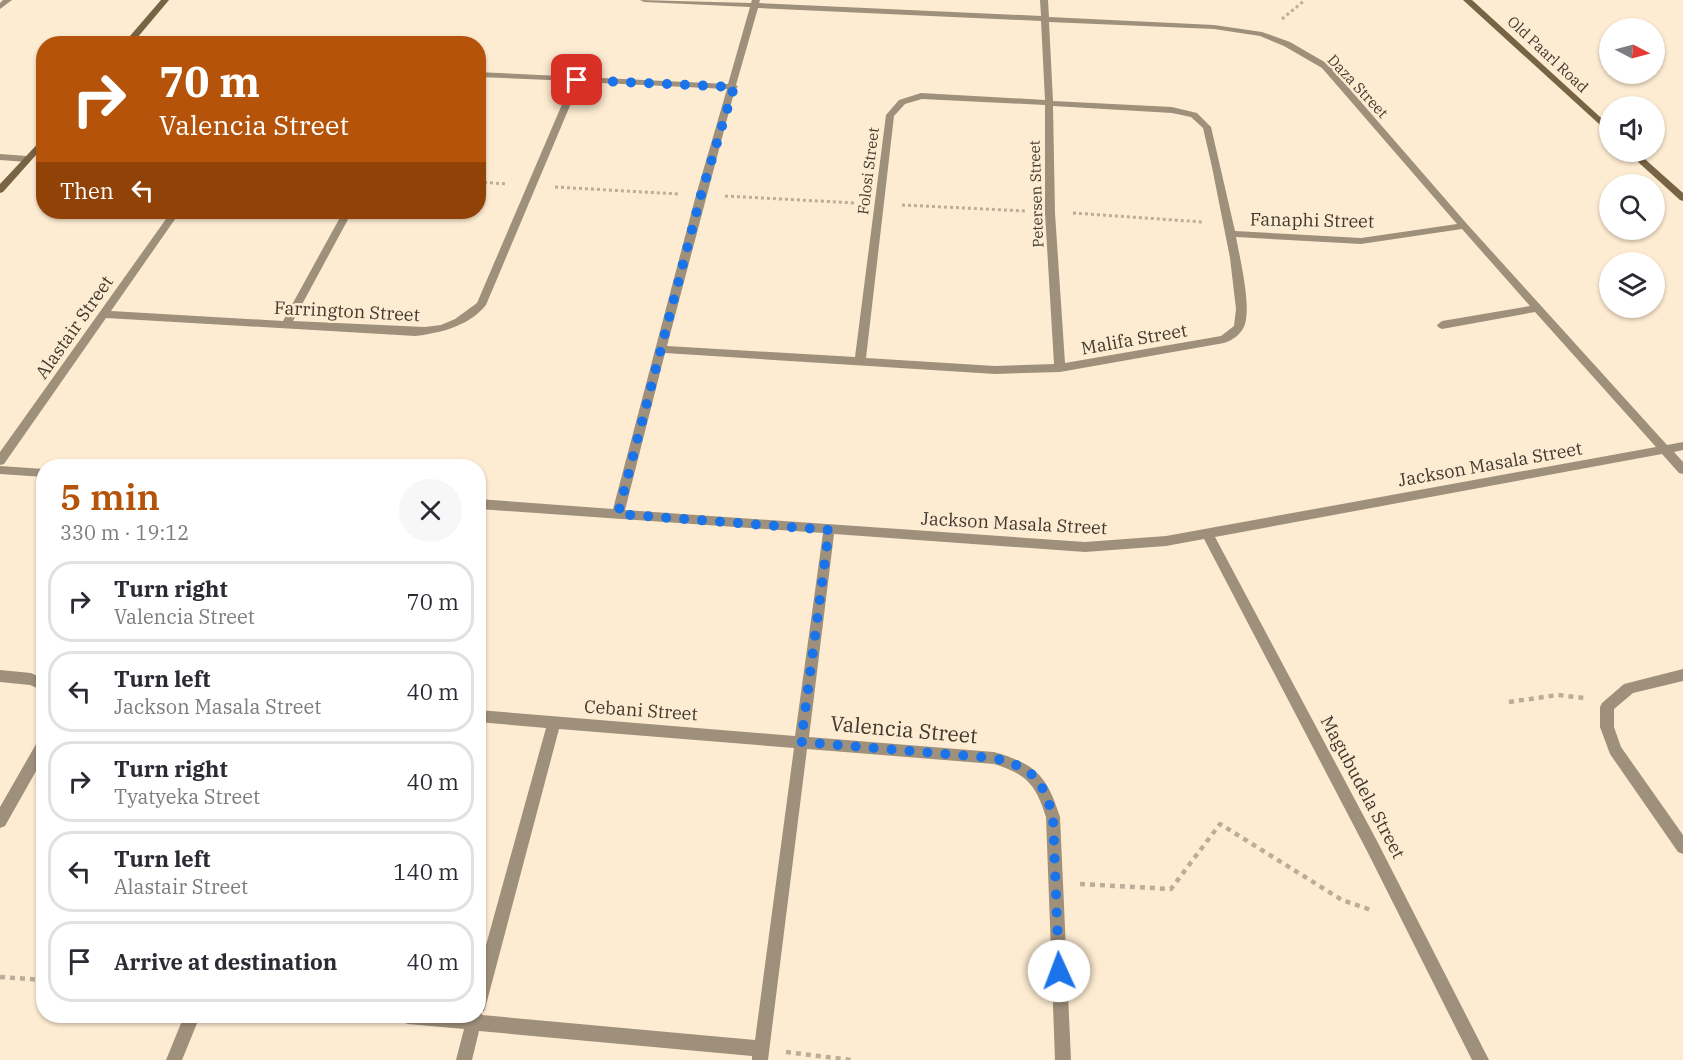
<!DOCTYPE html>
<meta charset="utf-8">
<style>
:root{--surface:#fff;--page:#f7f7f7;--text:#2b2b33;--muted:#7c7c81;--line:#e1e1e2;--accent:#b45309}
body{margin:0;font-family:"IBM Plex Serif",serif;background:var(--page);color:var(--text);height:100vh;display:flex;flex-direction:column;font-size:22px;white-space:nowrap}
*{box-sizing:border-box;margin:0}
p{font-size:20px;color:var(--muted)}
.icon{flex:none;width:33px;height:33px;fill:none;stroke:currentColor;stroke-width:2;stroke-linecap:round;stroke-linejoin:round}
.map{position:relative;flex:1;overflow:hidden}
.sheet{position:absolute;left:36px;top:459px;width:450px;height:564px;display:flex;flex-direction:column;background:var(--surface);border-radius:24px;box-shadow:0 2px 4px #0004}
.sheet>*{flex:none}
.hud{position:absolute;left:36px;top:36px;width:450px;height:183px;border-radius:24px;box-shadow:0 2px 4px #0004;background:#b45309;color:#fff;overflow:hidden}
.needle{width:39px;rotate:96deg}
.controls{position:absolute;left:1599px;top:18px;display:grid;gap:12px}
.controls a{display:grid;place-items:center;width:66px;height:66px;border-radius:50%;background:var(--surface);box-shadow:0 2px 4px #0004;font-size:30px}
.pin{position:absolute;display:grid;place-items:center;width:51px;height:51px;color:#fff;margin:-26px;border-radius:12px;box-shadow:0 3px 9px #0006}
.me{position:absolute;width:66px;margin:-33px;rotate:358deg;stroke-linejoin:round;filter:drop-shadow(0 0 4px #0008)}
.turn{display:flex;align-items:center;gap:21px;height:126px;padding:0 24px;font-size:27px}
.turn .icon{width:78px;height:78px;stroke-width:2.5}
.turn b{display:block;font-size:42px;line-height:51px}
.then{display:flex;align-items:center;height:57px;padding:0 24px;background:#0003;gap:12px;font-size:22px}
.round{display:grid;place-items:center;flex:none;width:63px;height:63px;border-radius:32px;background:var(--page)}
.overview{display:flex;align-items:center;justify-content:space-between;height:102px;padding:0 24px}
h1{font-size:36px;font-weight:600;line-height:45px;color:var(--accent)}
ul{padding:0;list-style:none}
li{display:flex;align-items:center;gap:18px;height:81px;margin:0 12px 9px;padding:0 12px;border:3px solid var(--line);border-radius:24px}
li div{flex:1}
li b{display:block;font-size:22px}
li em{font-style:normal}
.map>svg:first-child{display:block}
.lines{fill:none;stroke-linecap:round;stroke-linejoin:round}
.path-far1{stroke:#bbad98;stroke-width:3;stroke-dasharray:3 3;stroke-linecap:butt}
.path{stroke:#bbad98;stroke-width:4.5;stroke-dasharray:5 5;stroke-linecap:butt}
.street{fill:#9f907b;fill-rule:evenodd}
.secondary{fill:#786345;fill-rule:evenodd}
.route{stroke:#1a73e8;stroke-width:10;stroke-dasharray:0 18}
.labels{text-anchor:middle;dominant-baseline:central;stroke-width:5;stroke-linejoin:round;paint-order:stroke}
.far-street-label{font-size:15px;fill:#40392f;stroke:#feecd2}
.street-label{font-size:18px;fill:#40392f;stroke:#feecd2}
.near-street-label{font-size:21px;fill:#40392f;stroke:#feecd2}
</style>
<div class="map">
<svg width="1683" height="1060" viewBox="0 0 1683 1060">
<rect width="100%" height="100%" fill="#feecd2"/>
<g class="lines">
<path class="path-far1" d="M1282,19l23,-19
M478,182l30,2
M555,187l124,7
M725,196l131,7
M902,205l124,6
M1073,213l130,9"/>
<path class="path" d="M1509,702l49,-7 26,3
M1080,884l91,5 49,-65 122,76 32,11
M0,977l44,3
M786,1052l65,8"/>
<path class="street" d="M3,0h9l-12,9v-6z
M640,0l111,3 1,-3h8l-1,3 282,13 -1,-16h8l1,17 165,8 48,7 28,10 38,22 139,160 200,221 16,-3v8l-9,2 9,10v12l-4,-1 -17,-19 -447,83 162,304 112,219h-17l-105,-209 -163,-312 -38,7 -81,6 -251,-18 -25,203 185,15c42,12 53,24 66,65l11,243h-16l-9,-243c-10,-32 -19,-43 -52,-53l-187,-15 -39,311h-16v-4l-273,-25 -7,29h-16l8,-31 -56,-5 -6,-2 -2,-6h78v-42l68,-246 -68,-6v-12l317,26 28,-203 -345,-24v-10l135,10 83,-314 31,-106 -147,-7 -94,223c-17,21 -45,28 -71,31l-309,-18 -102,146 -4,1v-13l171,-240h9l-69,99 172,10 60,-109h9l-59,109 132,6 16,-2 14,-6 22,-16 95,-222 -94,-4v-5l250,12 22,-77 -106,-5zM758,8l283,13 4,79 -124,-7 -22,7 -13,15 -31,242 -188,-11 68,-257 3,-2 -2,-2zM1049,22l165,7 46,7 24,10 38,22 135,156 -96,14 -126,-7 -24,-104 -14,-14 -25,-6 -119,-6zM922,99l123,6v108l9,151 -59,2 -129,-8 28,-242 11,-12zM1053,106l119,7 19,4 12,11 9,39 18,91 6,51 -2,17 -13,10 -156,27 -10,-150zM1462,229l68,77 -88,15 -5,4 1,2 4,2 93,-17 121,135 -490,89 -81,6 -460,-32 40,-157 330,21 65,-2 164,-29c9,-3 18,-9 21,-19 6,-20 -5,-65 -9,-87l125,7zM559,729l235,19 -39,292 -273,-25 -1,-3 3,-1 2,-6z
M0,154l27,2 5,3 -5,3 -27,-2z
M0,466l44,3v8l-44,-3z
M1683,669v12l-50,12 -19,16v18l7,20 62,88v19l-5,-2 -68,-98 -10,-27v-20l2,-4 22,-19z
M0,670l31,3 13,6v12l-14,-6 -30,-3z
M44,737v20l-39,69 -5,2v-21l39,-68z
M184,1016h16l-18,44h-16z"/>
<path class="secondary" d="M161,0h8l-37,44h-9z
M1463,0h9l138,126v8z
M44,137v9l-41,46 -3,1v-9z
M1627,152h10l46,41v8l-3,-1z"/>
</g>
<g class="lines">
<path class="route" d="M577,80l157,7 -33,108 -83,319 211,16 -28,212 193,16c39,10 48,20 59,59l6,154"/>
</g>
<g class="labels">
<g class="far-street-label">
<text transform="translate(1548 54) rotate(43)">Old Paarl Road</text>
<text transform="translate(1358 86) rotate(47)">Daza Street</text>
<text transform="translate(868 171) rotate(-83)">Folosi Street</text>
<text transform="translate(1036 194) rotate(-92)">Petersen Street</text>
</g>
<g class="street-label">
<text transform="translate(1312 220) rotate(1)">Fanaphi Street</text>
<text transform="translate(347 311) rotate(3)">Farrington Street</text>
<text transform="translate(74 327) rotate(-55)">Alastair Street</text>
<text transform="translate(1134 339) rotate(-10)">Malifa Street</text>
<text transform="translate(1490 464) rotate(-10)">Jackson Masala Street</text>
<text transform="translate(1014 523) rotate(3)">Jackson Masala Street</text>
<text transform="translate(641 710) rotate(4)">Cebani Street</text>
<text transform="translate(1363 787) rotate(62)">Magubudela Street</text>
</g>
<g class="near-street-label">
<text transform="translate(904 729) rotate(5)">Valencia Street</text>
</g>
</g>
</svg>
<div class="controls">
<a><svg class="needle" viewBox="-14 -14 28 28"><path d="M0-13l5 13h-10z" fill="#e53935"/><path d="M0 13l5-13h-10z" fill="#7c7c81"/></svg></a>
<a><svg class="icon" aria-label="sound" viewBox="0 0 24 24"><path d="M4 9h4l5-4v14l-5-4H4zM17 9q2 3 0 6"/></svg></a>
<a><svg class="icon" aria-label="search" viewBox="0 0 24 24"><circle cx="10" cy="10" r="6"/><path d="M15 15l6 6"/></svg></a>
<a><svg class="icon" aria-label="layers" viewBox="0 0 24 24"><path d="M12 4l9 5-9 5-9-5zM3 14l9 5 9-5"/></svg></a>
</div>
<div class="pin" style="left:577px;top:80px;background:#d93025"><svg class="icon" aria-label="arrive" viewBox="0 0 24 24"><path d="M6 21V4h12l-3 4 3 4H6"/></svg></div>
<svg class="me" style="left:1059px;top:971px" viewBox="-20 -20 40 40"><circle r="19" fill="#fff"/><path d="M0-13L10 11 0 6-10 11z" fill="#1a73e8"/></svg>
<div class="hud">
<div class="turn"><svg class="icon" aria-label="right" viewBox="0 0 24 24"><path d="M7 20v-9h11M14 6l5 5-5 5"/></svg><div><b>70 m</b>Valencia Street</div></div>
<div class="then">Then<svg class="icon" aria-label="left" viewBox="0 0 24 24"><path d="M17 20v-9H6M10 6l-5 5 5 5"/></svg></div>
</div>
<section class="sheet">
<div class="overview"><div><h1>5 min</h1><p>330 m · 19:12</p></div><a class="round"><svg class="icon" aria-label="close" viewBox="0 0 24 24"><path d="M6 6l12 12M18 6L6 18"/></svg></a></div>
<ul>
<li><svg class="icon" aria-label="right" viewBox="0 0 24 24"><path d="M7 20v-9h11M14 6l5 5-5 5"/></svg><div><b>Turn right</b><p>Valencia Street</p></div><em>70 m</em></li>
<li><svg class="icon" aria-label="left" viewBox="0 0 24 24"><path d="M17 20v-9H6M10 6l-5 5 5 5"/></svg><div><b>Turn left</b><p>Jackson Masala Street</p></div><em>40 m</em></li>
<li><svg class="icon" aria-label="right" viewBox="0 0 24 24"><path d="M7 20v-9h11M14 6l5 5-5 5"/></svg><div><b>Turn right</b><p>Tyatyeka Street</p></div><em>40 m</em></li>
<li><svg class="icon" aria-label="left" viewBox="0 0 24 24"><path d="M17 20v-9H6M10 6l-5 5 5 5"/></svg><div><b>Turn left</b><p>Alastair Street</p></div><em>140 m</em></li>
<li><svg class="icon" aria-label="arrive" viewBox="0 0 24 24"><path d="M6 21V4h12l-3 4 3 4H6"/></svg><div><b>Arrive at destination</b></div><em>40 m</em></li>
</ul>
</section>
</div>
